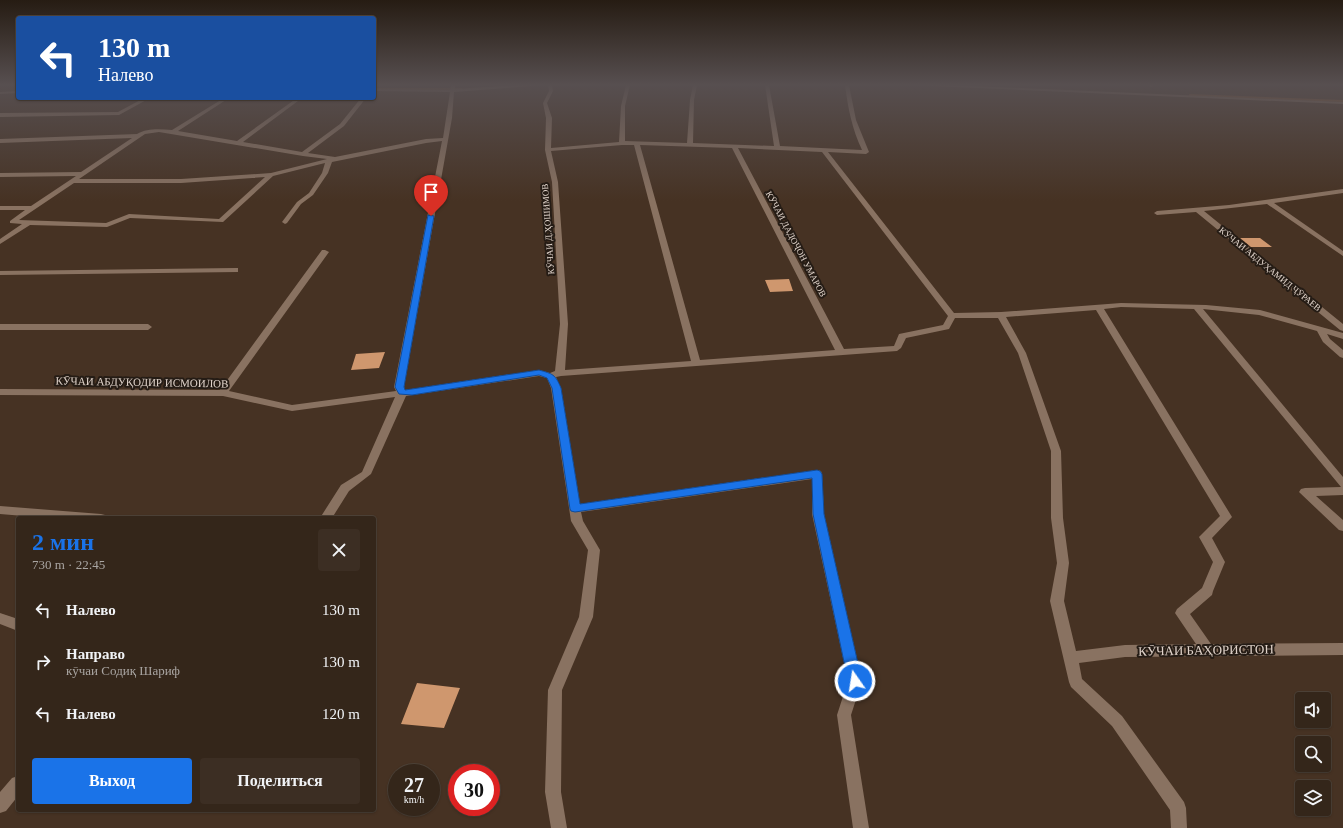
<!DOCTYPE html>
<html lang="ru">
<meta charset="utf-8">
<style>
:root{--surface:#34261a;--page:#3c2e23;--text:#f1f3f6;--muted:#a9a5a2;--line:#4e4339;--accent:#1a73e8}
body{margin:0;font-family:"Times New Roman",serif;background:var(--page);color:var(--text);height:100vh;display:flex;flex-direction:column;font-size:15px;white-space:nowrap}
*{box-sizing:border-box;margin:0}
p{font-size:13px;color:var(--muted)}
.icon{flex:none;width:22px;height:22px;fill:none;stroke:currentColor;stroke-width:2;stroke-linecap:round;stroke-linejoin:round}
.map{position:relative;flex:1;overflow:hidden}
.drawer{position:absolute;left:16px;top:516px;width:360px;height:296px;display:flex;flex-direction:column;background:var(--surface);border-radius:4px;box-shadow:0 1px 3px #0004,0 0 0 1px var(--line)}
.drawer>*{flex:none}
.guide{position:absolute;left:16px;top:16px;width:360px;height:84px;border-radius:4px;box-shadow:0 1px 3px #0004,0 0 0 1px var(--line);background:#1a4fa0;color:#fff;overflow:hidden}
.fabs{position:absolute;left:1295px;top:692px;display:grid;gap:8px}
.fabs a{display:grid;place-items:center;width:36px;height:36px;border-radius:4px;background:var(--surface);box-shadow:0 1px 3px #0004,0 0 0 1px var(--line);font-size:20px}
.speed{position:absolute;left:388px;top:764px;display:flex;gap:8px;font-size:20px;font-weight:700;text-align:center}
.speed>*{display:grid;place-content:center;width:52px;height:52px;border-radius:50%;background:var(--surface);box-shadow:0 1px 3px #0004,0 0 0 1px var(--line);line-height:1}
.speed small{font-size:10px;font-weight:400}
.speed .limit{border:6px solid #d22;background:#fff;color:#111}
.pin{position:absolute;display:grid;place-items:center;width:34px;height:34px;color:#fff;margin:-41px -17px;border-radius:50% 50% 50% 0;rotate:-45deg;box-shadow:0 0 4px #0007}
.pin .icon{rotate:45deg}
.me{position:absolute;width:44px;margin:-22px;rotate:347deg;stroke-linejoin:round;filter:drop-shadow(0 0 3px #0008)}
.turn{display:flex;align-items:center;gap:14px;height:84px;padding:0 16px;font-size:18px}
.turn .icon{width:52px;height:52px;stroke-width:2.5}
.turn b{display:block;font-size:28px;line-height:34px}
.round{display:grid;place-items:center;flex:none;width:42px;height:42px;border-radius:4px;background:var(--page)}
.headline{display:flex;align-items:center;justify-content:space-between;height:68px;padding:0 16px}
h1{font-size:24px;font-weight:700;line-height:30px;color:var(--accent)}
.button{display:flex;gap:8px;margin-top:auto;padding:8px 16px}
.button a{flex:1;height:46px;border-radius:4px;background:var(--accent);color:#fff;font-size:16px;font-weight:700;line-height:46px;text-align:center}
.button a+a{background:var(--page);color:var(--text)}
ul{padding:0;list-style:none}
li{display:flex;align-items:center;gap:12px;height:52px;padding:0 16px}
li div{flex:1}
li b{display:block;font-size:15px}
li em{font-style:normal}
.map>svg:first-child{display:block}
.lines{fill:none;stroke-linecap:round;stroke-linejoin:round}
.stream{stroke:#8a582f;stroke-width:2}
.building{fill:#cf976e}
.minor{fill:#897261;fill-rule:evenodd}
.route{fill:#1a73e8;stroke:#114b97}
.labels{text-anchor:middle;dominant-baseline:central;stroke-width:4;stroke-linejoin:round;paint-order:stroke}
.far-street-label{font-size:9px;fill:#e0d3ca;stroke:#251c15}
.street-label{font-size:11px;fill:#e0d3ca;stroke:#251c15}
.near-street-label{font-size:13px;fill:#e0d3ca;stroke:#251c15}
</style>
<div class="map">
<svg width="1343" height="828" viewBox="0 0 1343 828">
<rect width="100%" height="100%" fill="#463223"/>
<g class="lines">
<path class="stream" d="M374,89h87
M1190,95l153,6"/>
</g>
<path class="building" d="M1240,238h20l12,9h-21z
M789,279l4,12 -23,1 -5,-12z
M385,352l-6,16 -28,2 5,-16z
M417,683l43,5 -16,40 -43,-4z"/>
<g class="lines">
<path class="minor" d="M451,85h4v4l62,-4h27l-90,7 -2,26 -48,269 1,3 134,-20 11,3 5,-2 5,-47 -8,-142 -7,-32 1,-32 -3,-15 6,-12 -1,-6h4l1,6 -6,12 5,15 -1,30 68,-6 2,-36 5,-21h4l-5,21v35l62,2 3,-43 3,-15h4l-3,15 -1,43 81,3 -9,-61h4l11,61 82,4c-10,-21 -14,-42 -17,-65h4l7,35 13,32 -3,2 -38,-2 126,161 47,-1 120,-9 85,2 54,5 83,23v6l-16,-5 3,5 13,11v8l-3,-1 -17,-15 -6,-11 -58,-16 -56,-6 140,168v18l-27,1 27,24v11l-4,-1 -40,-38 2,-3 4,-1 36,-1 -147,-178 -73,-2 -17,2 128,208 -20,21 13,24 -12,29 -1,4 -22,19 21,30 132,-1v12l-218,2 -46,6 3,16 40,37 62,86 2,6 1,20h-16l-1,-18 -58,-84 -41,-39 -2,-5 -19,-81 7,-38 -6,-45v-67l-33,-98 -20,-35h-43l-6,11 -43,9 -5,10 -4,3 -336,25 -5,1 5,11 19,116 237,-34 4,1 1,3 2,40 38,167 -11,34 18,113h-16l-16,-113 11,-34 -36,-167v-35l-231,33 2,9 17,29 -7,67 -31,73 -1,102 6,36h-16l-6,-36 3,-102 31,-73 9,-67 -17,-29 -20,-133 -4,-10 -8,-2 -133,20 -35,78 -22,17 -17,27h-12l21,-33 21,-13 33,-75 -103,14 -69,-15 -223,-1v-6l220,1 102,-140h3l4,2 -100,139 63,14 104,-14 -2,-4 48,-246 -16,2 -94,19 -4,11 -15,22 -12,9 -14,19 -2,1 -3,-2 15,-20 12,-9 13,-20 3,-10 -52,13 -50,46 -93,-4 -23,9 -77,-2 -30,19v-5l22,-15 -12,-1v-2l15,-11h-25v-4h31l45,-30 -76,1v-4l81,-1 51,-34 -132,5v-4l137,-5c10,-6 23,-5 35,-4l52,-32h5l-51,33 59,10 60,-43h5l-59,44 59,10 38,-28 21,-26h5l-22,28 -36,27 27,4 91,-18 17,-1 7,-46 -76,-1v-2l76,1zM159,132l144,24 24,3 -56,14 -90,6h-102l66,-45zM622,145h12l57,216 -126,9 3,-46 -10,-142 -7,-31zM640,145l92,3 103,202 -135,10zM738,148l84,4 126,164 -5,9 -44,9 -5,12 -50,3zM265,177l-46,42 -90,-5 -23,9 -87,-3 55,-37h107zM1096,310l124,206 -21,21 14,25 -11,26 -25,21 -2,4 21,31 -71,1 -49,6 -12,-50 5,-38 -6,-45 -2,-67 -35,-98 -20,-36z
M909,85h42l392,17v2z
M1147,85h6v1l-2,1z
M18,91v2l-18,1v-2z
M144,98h6l-31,17 -119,2v-4l118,-1z
M1343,189v4l-69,10 69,48v5l-76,-52 -63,7 139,113v7l-3,-1 -144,-118 -39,3 -3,-2 3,-2 72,-6z
M235,268h3v4l-238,3v-4z
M0,324h148l4,3 -4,3h-148z
M0,506l101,8 4,1 2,3h-59l-48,-4z
M0,613l18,6v12l-18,-7z
M18,776v20l-12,15 -6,2v-21l12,-14z"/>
</g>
<linearGradient id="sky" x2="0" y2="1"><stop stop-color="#261c13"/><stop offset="0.42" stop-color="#574f50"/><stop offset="1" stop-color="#574f50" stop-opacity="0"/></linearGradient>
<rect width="1343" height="201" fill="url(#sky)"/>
<path class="route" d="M428,215l6,1 -30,171 1,3 134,-20c14,4 16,4 22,18l19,116 237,-34 3,1 2,3 2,40 38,167 -2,4 -5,2 -5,-2 -2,-4 -35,-167 -1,-36 -237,34 -4,-1 -1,-2 -18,-121 -5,-10 -8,-3 -127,20 -13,-1 -4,-7z"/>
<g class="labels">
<g class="far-street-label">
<text transform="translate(548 229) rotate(-94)">КӮЧАИ Д.ҲОШИМОВ</text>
<text transform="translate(796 244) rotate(62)">КӮЧАИ ДАДОҶОН УМАРОВ</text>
<text transform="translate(1270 269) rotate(39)">КӮЧАИ АБДУҲАМИД ҶӮРАЕВ</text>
</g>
<g class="street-label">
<text transform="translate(142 382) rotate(1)">КӮЧАИ АБДУҚОДИР ИСМОИЛОВ</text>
</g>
<g class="near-street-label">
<text transform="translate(1206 650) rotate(-1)">КӮЧАИ БАҲОРИСТОН</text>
</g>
</g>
</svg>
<div class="fabs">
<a><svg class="icon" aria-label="sound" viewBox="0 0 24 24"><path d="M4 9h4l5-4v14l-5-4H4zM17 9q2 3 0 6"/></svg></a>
<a><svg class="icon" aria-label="search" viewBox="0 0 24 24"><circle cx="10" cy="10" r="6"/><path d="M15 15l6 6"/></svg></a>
<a><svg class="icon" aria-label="layers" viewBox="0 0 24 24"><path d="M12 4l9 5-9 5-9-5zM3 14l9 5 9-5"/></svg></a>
</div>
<div class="speed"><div>27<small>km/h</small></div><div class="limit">30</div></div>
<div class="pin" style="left:431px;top:216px;background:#d93025"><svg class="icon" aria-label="arrive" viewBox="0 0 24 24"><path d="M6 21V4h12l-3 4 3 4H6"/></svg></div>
<svg class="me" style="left:855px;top:681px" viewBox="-20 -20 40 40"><circle r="17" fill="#1a73e8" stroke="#fff" stroke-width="3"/><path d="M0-11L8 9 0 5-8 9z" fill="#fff"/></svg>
<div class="guide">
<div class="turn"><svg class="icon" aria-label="left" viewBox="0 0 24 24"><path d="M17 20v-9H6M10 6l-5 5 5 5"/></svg><div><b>130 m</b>Налево</div></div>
</div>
<section class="drawer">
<div class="headline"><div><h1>2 мин</h1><p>730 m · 22:45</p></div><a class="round"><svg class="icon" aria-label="close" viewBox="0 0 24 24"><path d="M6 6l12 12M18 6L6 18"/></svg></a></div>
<ul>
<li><svg class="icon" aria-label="left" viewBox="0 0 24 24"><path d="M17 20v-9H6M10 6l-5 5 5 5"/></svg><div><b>Налево</b></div><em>130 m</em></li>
<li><svg class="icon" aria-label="right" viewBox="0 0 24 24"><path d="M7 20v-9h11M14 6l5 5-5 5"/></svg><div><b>Направо</b><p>кӯчаи Содиқ Шариф</p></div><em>130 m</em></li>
<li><svg class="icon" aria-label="left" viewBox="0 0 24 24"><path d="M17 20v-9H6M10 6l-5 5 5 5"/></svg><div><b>Налево</b></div><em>120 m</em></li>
</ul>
<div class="button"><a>Выход</a><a>Поделиться</a></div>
</section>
</div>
